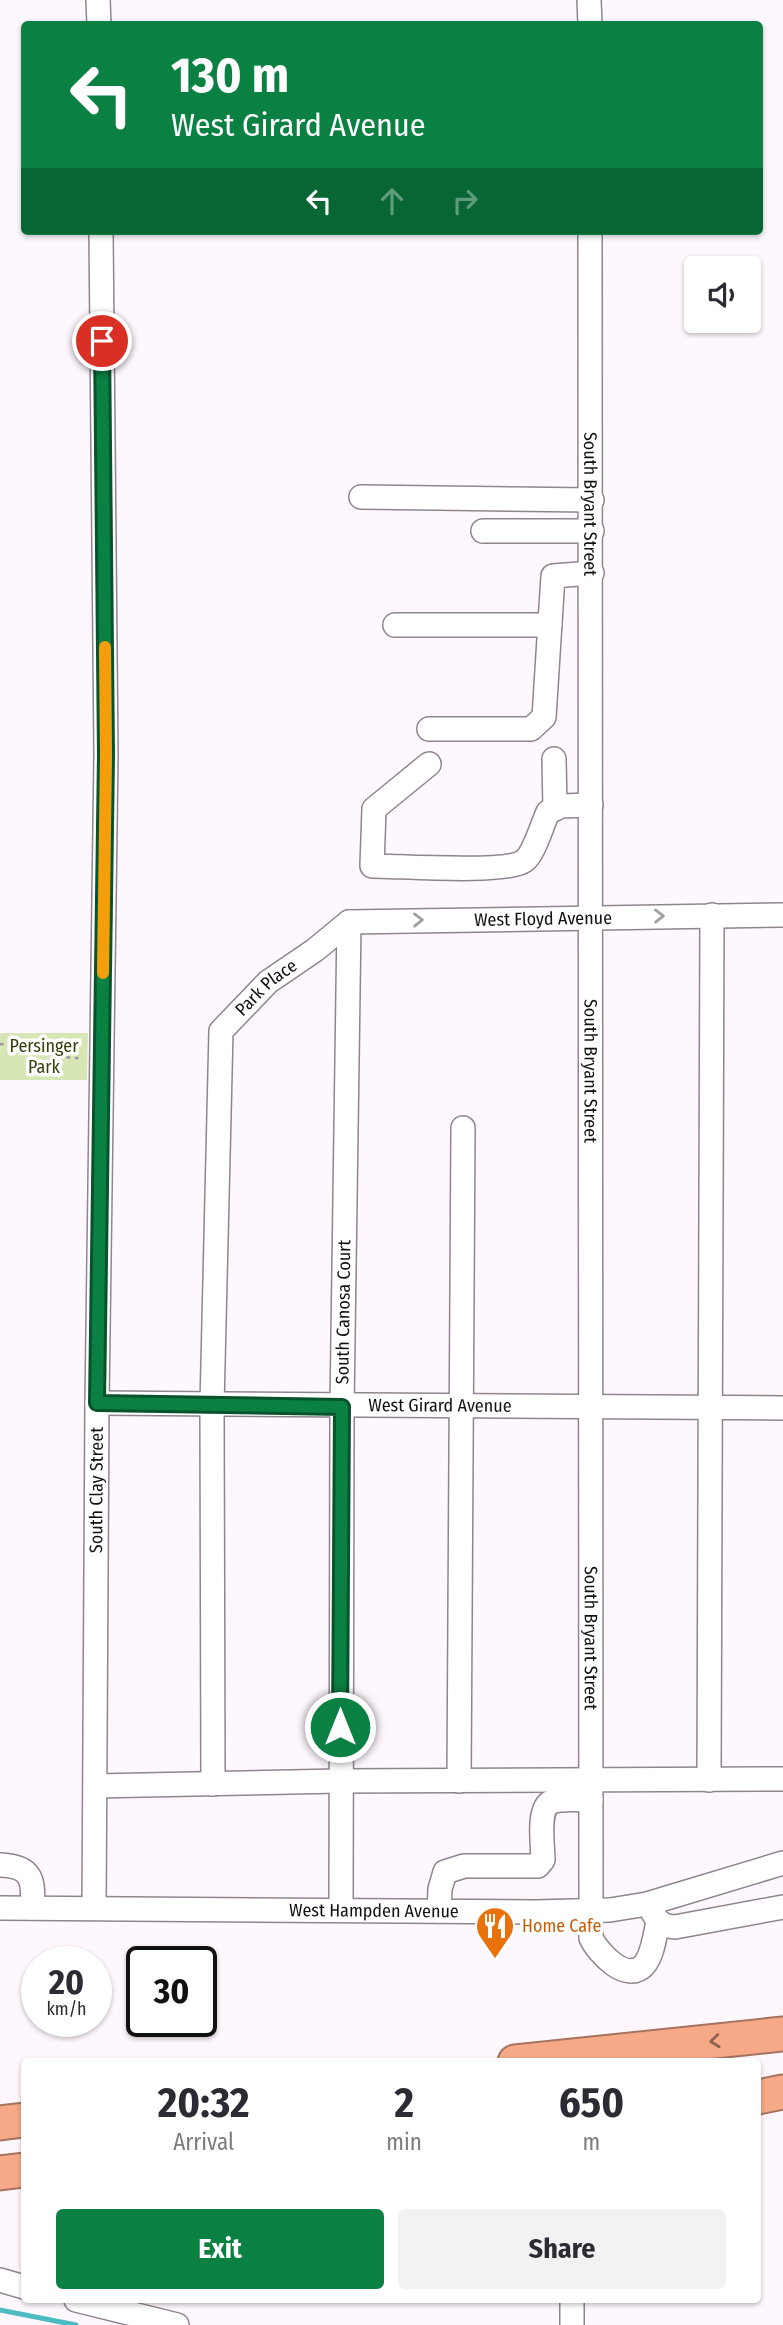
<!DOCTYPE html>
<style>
:root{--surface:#fff;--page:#f2f2f3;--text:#2b2b33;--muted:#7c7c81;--accent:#0b8043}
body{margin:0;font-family:"Fira Sans Condensed",sans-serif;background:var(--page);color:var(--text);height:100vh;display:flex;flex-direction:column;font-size:26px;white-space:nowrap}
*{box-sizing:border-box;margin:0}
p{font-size:23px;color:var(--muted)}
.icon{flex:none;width:38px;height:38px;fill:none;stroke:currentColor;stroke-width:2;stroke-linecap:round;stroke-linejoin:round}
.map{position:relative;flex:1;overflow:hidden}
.drawer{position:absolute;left:21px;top:2058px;width:740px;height:245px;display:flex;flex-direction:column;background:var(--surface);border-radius:7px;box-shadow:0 2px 5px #0004}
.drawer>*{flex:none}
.hud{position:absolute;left:21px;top:21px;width:742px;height:214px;border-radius:7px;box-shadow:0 2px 5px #0004;background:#0b8043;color:#fff;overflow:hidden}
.buttons{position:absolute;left:684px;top:256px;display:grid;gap:14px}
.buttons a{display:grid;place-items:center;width:77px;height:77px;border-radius:7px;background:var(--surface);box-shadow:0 2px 5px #0004;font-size:35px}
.speed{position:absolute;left:21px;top:1946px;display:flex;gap:14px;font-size:35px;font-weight:700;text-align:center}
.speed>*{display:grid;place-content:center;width:91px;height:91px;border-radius:50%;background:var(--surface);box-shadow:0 2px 5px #0004;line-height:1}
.speed small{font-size:18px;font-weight:400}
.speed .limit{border:4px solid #111;border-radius:10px;background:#fff;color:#111}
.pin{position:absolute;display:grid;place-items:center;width:60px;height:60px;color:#fff;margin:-30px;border:4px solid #fff;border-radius:50%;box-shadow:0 2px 7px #0007}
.me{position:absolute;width:77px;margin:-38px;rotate:0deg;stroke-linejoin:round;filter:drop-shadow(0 0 5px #0008)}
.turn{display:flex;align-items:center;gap:24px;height:147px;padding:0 35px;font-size:32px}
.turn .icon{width:91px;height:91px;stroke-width:2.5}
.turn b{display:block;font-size:49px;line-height:60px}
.lanes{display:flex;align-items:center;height:66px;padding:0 35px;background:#0003;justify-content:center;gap:35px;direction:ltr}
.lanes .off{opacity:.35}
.eta{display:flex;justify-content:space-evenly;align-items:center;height:119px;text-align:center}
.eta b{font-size:42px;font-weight:700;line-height:49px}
.cta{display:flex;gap:14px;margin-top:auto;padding:14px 35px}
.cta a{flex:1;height:80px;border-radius:7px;background:var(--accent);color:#fff;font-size:28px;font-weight:700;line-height:80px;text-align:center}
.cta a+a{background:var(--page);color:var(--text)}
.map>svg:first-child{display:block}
.green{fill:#d6e7b5}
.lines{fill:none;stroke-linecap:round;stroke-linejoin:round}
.stream{stroke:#4cbbc2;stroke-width:5}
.minor-casing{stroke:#8f858f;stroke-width:26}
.highway-casing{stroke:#a6735f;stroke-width:37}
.path{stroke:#9b979c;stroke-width:2.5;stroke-dasharray:3.5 5;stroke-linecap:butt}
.minor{stroke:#fff;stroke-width:23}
.highway{stroke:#f5a987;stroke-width:33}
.oneway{stroke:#a19fa1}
.oneway2{stroke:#8f6453}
.route-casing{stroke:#07532c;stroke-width:18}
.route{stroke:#0b8043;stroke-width:12}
.slow{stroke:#f59e0b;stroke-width:12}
.labels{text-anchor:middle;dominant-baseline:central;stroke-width:7;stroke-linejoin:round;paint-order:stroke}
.street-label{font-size:18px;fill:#131014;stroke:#fff}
.park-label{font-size:18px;fill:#33410a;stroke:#fff}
.food-label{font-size:18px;fill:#c56008;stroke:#fff;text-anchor:start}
</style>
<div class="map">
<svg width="783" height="2325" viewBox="0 0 783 2325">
<rect width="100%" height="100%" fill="#fef8fe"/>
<path class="green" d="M0,1033h88l-1,47h-87z"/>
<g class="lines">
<path class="stream" d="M0,2310l76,15"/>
<defs>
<g id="minor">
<path d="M98,0l1,24"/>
<path d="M589,0l1,24"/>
<path id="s1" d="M590,231l1,1707c7,15 36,46 53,27 9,-10 11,-31 14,-43"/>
<path d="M361,497l231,3"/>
<path d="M483,531h109"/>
<path d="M395,625h155"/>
<path d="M429,729h102l13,-12 9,-141 39,-3"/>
<path d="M554,759l1,50"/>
<path d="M429,764l-55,45 -2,57c28,0 134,8 152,-5 10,-7 18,-36 24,-49l13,-6 30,-1"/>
<path id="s2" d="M97,1403c229,3 457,2 686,5"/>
<path d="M709,1780l3,-865"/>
<path d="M459,1781l4,-653"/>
<path id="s3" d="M213,1784l-1,-379 9,-374 47,-49 47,-32 34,-28 434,-7"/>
<path d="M95,1786l244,-5 444,-2"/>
<path d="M0,1865c33,1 34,16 32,43"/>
<path id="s4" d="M0,1908l536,4 74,-2 37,-6 136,-41"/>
<path id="s5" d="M94,1908l3,-505 9,-648 -5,-524"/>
<path d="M651,1908c5,13 10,18 24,19l108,-20"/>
<path id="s6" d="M341,1910l1,-503 7,-485"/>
<path d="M439,1911l1,-22 5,-17 19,-6h74l5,-6c0,-14 -6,-51 8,-58 11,-4 28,-2 40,-2"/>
<path d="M0,2280l24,7"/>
<path d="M76,2300l101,25"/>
<path d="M572,2325v-25"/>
</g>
<path id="highway" d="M515,2062l268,-28
M758,2097l25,-5
M0,2123l24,-3
M0,2173l24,-3"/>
</defs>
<use href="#minor" class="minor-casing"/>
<use href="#highway" class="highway-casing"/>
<path class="path" d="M0,1044c29,1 53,15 82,14"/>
<use href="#minor" class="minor"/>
<use href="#highway" class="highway"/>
</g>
<defs><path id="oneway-chevron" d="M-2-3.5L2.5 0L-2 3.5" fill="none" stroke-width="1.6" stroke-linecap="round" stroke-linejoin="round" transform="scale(1.75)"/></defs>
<g class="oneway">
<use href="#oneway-chevron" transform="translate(659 916) rotate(-1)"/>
<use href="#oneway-chevron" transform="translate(418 920) rotate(-1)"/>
</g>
<use class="oneway2" href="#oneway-chevron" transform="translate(715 2041) rotate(174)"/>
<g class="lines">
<defs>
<path id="route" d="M102,341l4,414 -9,648 245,4 -2,320"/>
</defs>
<use href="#route" class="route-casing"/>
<use href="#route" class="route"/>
<path class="slow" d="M103,973l3,-218 -1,-108"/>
</g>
<defs>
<symbol id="restaurant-pin" viewBox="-11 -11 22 30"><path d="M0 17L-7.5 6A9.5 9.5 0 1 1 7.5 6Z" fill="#e8710a" stroke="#fff"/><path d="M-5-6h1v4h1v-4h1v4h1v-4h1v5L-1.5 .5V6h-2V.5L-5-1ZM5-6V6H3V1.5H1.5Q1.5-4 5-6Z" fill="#fff"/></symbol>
</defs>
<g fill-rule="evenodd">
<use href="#restaurant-pin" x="473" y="1904" width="44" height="60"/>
</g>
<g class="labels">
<g class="street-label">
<text stroke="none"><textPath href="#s1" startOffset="273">South Bryant Street</textPath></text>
<text stroke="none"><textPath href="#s3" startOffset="1116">West Floyd Avenue</textPath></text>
<text stroke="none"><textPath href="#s3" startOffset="816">Park Place</textPath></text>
<text stroke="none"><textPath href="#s1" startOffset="840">South Bryant Street</textPath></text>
<text stroke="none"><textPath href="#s6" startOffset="598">South Canosa Court</textPath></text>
<text stroke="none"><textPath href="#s2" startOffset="343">West Girard Avenue</textPath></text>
<text stroke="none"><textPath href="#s5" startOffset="418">South Clay Street</textPath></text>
<text stroke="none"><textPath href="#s1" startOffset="1407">South Bryant Street</textPath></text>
<text stroke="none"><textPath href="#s4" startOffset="374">West Hampden Avenue</textPath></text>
</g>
<g class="park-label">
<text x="44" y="1046">Persinger<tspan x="44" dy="21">Park</tspan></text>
</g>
<g class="food-label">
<text x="522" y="1926">Home Cafe</text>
</g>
</g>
</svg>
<div class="buttons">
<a><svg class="icon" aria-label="sound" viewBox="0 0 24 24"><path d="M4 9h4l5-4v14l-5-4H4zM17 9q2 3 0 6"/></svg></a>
</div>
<div class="speed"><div>20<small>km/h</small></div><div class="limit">30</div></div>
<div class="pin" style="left:102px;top:341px;background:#d93025"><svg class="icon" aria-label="arrive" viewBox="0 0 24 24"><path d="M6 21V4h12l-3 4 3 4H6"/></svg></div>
<svg class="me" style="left:340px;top:1727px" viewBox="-20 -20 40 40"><circle r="17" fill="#0b8043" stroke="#fff" stroke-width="3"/><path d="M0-11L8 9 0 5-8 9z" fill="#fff"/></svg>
<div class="hud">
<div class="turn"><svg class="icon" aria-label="left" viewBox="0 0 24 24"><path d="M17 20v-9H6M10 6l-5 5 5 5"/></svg><div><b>130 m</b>West Girard Avenue</div></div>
<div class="lanes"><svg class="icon" aria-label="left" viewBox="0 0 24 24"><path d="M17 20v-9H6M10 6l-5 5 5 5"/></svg><svg class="icon off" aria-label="ahead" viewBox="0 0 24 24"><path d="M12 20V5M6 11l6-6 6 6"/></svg><svg class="icon off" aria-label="right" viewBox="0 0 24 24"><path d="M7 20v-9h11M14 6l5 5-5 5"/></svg></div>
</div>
<section class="drawer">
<div class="eta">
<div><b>20:32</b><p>Arrival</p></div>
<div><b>2</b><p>min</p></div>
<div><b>650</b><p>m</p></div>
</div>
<div class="cta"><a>Exit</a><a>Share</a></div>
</section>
</div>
